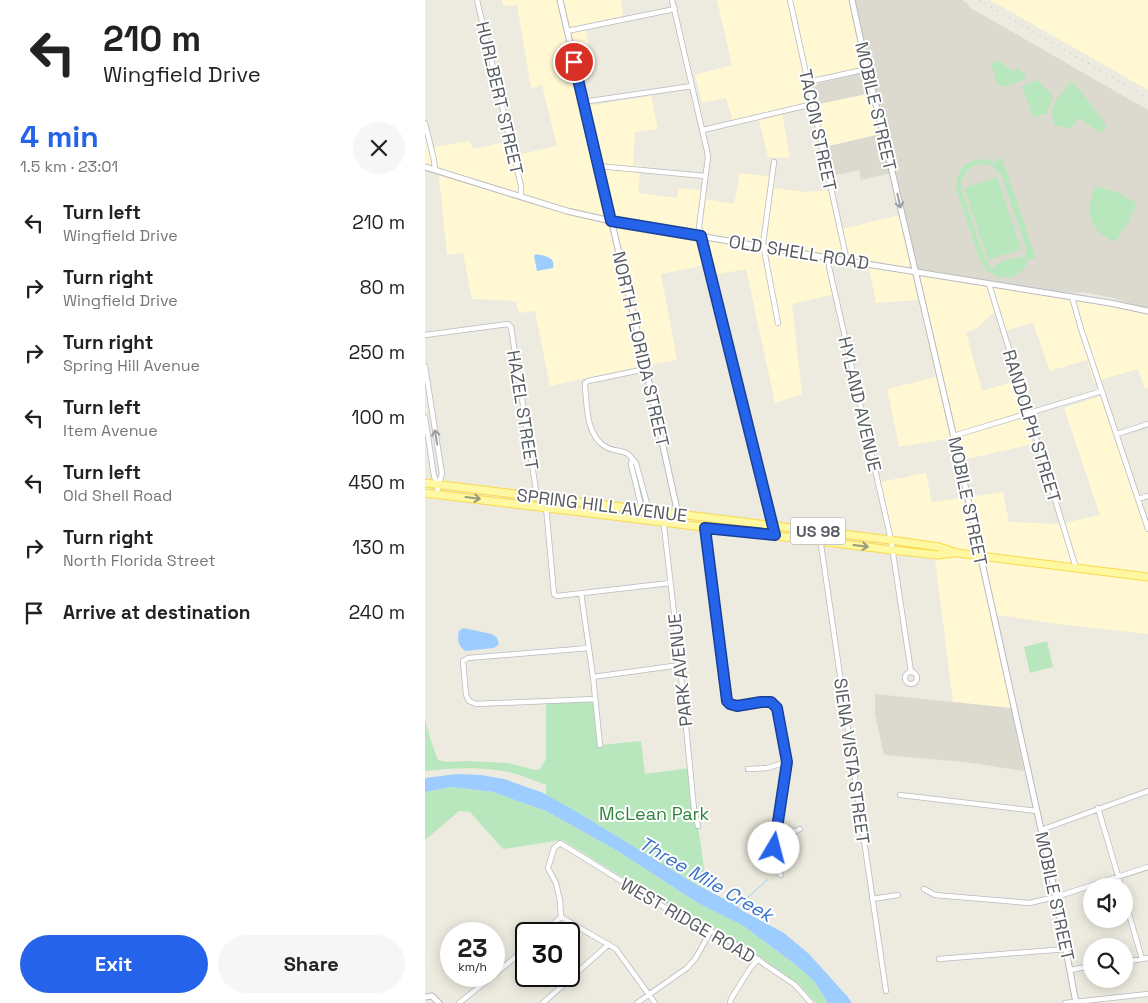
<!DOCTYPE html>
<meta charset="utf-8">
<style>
:root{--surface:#fff;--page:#f6f6f6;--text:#222;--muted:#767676;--accent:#2563eb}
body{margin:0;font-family:"Space Grotesk",sans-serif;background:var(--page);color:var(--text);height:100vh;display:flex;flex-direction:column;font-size:19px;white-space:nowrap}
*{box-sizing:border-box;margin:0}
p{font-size:16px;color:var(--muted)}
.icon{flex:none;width:28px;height:28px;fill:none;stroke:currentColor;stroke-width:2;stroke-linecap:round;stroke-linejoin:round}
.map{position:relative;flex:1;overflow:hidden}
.panel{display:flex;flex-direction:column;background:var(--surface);width:425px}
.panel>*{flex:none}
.guide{background:#fff;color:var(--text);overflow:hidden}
.buttons{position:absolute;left:658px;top:878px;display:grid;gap:10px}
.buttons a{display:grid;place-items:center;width:50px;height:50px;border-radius:50%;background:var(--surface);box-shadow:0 2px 12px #0003;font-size:25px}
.speed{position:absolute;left:15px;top:922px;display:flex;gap:10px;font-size:25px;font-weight:700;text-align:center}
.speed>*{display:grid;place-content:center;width:65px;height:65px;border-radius:50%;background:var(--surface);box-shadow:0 2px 12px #0003;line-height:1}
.speed small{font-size:12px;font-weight:400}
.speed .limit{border:2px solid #111;border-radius:8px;background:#fff;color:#111}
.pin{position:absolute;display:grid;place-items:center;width:42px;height:42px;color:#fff;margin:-21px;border:2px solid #fff;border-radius:50%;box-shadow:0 1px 5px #0007}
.me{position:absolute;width:55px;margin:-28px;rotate:8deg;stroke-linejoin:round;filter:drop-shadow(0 0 4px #0008)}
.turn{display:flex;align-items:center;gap:18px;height:105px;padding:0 20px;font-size:22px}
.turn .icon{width:65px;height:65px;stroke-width:2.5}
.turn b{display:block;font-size:35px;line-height:42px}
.round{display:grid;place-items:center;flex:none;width:52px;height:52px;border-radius:26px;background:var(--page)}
.overview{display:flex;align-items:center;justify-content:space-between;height:85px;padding:0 20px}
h1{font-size:30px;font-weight:700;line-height:38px;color:var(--accent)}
.action{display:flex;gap:10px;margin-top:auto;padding:10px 20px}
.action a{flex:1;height:58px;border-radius:30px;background:var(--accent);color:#fff;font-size:20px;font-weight:700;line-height:58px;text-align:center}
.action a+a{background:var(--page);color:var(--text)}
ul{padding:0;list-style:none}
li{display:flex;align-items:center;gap:15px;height:65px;padding:0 20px}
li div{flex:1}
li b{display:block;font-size:19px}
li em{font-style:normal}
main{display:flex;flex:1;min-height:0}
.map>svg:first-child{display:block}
.commercial{fill:#fff8d2}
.education{fill:#dcdace}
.green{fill:#b9e7bd;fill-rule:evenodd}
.water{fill:#9dccff}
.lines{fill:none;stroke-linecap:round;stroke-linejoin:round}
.stream{stroke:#9dccff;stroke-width:1}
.minor-casing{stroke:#b8bac0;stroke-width:6}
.tertiary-casing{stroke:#b8bac0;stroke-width:7}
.primary-casing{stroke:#fbd84a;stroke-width:9}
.minor{stroke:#fff;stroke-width:4.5}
.tertiary{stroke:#fff;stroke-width:5}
.primary{stroke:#fff8a2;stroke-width:7}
.rail{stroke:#b4b5b5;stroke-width:1;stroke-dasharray:1 6;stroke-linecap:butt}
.oneway{stroke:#9b9da1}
.oneway2{stroke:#9b9a7c}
.route-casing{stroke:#184099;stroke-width:12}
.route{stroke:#2563eb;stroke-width:9}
.labels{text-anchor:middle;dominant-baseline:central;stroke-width:4;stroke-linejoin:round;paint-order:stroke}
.shield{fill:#fff;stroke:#8a8d91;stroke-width:1}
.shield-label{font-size:16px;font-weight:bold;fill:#585c62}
.street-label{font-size:18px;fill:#585c62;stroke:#fff}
.park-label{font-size:18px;fill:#2e8439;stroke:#fff}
.water-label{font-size:19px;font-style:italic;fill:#3873ca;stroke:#fff}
</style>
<main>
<section class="panel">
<div class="guide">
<div class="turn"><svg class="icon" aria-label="left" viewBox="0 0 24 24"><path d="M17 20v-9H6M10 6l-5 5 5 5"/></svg><div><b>210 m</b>Wingfield Drive</div></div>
</div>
<div class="overview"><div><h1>4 min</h1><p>1.5 km · 23:01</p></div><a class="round"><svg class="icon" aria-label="close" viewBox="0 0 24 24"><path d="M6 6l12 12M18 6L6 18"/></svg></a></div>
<ul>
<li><svg class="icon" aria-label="left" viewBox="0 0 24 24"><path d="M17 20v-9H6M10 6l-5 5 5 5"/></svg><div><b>Turn left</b><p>Wingfield Drive</p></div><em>210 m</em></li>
<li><svg class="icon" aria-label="right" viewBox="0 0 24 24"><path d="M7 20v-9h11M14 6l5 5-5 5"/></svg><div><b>Turn right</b><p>Wingfield Drive</p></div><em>80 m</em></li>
<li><svg class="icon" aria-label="right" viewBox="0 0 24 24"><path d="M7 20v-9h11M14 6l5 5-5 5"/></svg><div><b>Turn right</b><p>Spring Hill Avenue</p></div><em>250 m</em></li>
<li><svg class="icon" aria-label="left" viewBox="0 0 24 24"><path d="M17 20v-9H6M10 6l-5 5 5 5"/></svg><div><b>Turn left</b><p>Item Avenue</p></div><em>100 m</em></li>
<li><svg class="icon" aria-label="left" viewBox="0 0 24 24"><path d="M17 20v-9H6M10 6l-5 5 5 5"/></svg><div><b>Turn left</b><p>Old Shell Road</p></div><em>450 m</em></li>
<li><svg class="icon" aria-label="right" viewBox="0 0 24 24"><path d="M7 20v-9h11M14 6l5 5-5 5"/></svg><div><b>Turn right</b><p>North Florida Street</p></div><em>130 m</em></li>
<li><svg class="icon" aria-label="arrive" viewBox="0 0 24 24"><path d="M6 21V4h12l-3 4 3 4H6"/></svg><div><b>Arrive at destination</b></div><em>240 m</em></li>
</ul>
<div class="action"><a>Exit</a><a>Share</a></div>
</section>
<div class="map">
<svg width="723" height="1003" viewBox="0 0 723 1003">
<rect width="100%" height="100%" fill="#edebdf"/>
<path class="commercial" d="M77,0h119l2,16 -38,8 8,48 -13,2 7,32 64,-10 7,33 -23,3 -2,33 8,1 -3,27 39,5 2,-10 28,3 -1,8 28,5 6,-31 36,4 -2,11 31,4 23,-2 9,40 63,-15 10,52 63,11 175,35v75l-3,1 -7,-20 -44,13 -7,-22 -37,11 -17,-48 -32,9 -7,-20 -18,17 -10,3 16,59 33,-10 18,63 -71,16 -4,-23 -59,10 -12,-58 49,-12 -18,-77 -42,3 -8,-41 -45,-9 9,42 -40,9 10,90 -27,9 -29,-134 -32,6 -3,-11 -50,10 16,86 -36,6 -91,20 -15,-75 -16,2 -4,-12 -43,-2 -9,-46 -16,2 -9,-89 -13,-3v-28l3,13 42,-7 3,8 40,-9 4,15 40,-9 -15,-61 -11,3 -14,-83 -14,1z
M292,0h133l30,134 -55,13 -10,-40 -33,7 8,44 -22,-1 -9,-37 -25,5 -8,-27 -24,5 -7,-28 37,-10z
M565,0h158v90z
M676,396l45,134 2,1v103l-91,-10 -66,-10 20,94 -58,-6 -18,-143 1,-15 -44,-6 -12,-56 46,-9 6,29 71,-10 6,30 51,2 40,-9 -36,-107z"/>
<path class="education" d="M430,0h107l5,3 2,4 179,103v198l-8,-1 -27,-9 -30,-6 -7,1 -22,-2 -135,-22 -3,-3 -21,-94 -34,8 -2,-10 -27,6 -7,-29 55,-13 -9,-41 -56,12 -4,-20 59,-14z
M450,694l136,14 13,63 -59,-9 -81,-7 -9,-41z"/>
<path class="green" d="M572,60l17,12 3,-4c4,3 9,5 9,11l-22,8 -6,-2 -7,-21 3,-3z
M612,80l16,16 -6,17 -14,5 -11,-32z
M646,81l9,9 27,36 -6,7 -22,-15 -9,11 -15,-4 -4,-12 6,-15 12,-12 -1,-2z
M577,158l34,100 -7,1 -5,10 -11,8h-14l-12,-6 -7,-11 -23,-68c-5,-25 19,-41 40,-28l-1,-4zM554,164c10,0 17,3 22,11l25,73 -1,10c-12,-2 -24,3 -33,11l-7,-9 -24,-71c0,-13 6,-21 18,-25z
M572,177l24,72 -33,11 -24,-72z
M671,186l21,6 18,10 1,3 -8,18 -13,19c-25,-11 -32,-31 -19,-56z
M622,641l6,26 -23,6 -6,-26z
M170,699l5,46 41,-4 4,33 45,-6 17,122 -12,-6 -121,-74 -28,-14v-11c-11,-4 -22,-9 -34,-12 -28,-7 -58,-5 -87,-2v-53l5,20 8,22 8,2 20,-1 42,2 27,7 5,-1 6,-10v-57z
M27,787l41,5 53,19 70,39 82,53 44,22 54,40 18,16 14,22h-12l-18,-20 -77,-52 -9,-4 -5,1 -5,-2 -140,-86 -59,9 -33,-37 -11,-1 -34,29v-48z"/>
<path class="water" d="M111,254c9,2 20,3 17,14l-16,3 -3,-15z
M38,628l29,6 5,4 2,6 -5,4 -28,3c-8,-4 -9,-12 -7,-20z
M32,774l24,1 23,4 37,13 33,18 121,74 12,6 27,14 9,7 41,22 25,21 38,42 5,7h-24l-14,-22 -18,-16 -54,-40 -44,-22 -82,-53 -70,-39 -53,-19 -41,-5 -27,5v-14z"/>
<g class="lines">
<path class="stream" d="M311,908l31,-28"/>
<defs>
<path id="minor" d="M52,0l44,186v10
M247,0l35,151 1,6 -9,70 2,9 74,299
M365,0l57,261
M142,31l108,-22
M383,82l59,-13
M158,102l109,-16
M0,123l9,37 1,10
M278,130l110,-26
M349,162l-11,82 15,79
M173,166l107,10
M404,258v9l62,273 20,132
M564,284l87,284
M647,297l9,32 67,200
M0,335l83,-11 3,3 26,170 9,10 8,87 3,2 113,-13
M0,366l17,108 -4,11 -1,9
M221,369l-58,12 -3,2v3c2,20 1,50 21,61 6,4 16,3 22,7 3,3 5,6 8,9l13,48
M0,417l9,59 4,9
M692,434l31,-10
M528,436l149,-45
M207,460l-1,4 11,46
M713,499l10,-3
M240,513l-1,13 16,139 14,144 4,17
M280,527l22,174c11,12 30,-5 44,1 2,1 4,4 6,6l10,54 -15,105 9,8
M394,531l67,460
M156,593l12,84 7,68
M164,648l-121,10 -5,3 3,34 3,6 7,3 119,-5
M480 678a6 6 0 1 1 12 0a6 6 0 1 1-12 0Z
M168,677l87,-12
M323,769l19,-1 20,-6
M475,795l137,16
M673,808l23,78
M352,830l19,1 4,-2
M616,830l107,-39
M499,889l11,6 94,8 27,-6 92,-30
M699,897l18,62
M447,899l26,-4
M136,917l55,32 39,54
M117,934l19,-17 -1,-16 -4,-18 -8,-15 6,-20 6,-5 133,82 18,6 24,13 60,41 16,18
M514,959l128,-10
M699,962l24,-4
M646,970l20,-4
M69,975l32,-27
M34,1003l34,-27
M118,1003l66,-59
M212,1003l50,-35 8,-9 16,-28
M305,1003l1,-4 18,-29 9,-11
M640,1003l83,-9"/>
<path id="tertiary" d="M135,0l86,369 32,145v9
M427,0l15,69 18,72 77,331 94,425 20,106
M0,167l142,44 44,10 218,37 281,45 38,8
M0,997l7,-1 7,7"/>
<path id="primary" d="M0,483l466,57 48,7 18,6 191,24
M0,493l467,57 46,5 16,-2"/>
</defs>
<use href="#minor" class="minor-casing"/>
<use href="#tertiary" class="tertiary-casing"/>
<use href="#primary" class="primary-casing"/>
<use href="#minor" class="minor"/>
<use href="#tertiary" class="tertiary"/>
<use href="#primary" class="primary"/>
<path class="rail" d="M554,0l169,98"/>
</g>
<defs><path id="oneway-shaft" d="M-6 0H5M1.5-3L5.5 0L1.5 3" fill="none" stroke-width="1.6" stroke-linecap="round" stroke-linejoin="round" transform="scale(1.25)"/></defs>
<g class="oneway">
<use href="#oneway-shaft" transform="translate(474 201) rotate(77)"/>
<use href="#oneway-shaft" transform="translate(11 437) rotate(-99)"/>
</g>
<g class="oneway2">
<use href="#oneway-shaft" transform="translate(48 498) rotate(7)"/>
<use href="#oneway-shaft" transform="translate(436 546) rotate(7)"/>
</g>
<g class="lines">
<defs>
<path id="route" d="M149,62l37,159 90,15 74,299 -70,-7 22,173 3,3 7,2 24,-4h10l6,6 10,54 -13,86"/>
</defs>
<use href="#route" class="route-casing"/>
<use href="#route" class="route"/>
</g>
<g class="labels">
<rect class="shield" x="365.5" y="517.5" width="55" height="27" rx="4"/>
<g class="shield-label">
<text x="393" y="531">US 98</text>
</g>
<g class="street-label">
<text transform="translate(75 98) rotate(77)">HURLBERT STREET</text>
<text transform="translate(451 106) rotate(77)">MOBILE STREET</text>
<text transform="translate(393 130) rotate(78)">TACON STREET</text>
<text transform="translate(374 252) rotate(9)">OLD SHELL ROAD</text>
<text transform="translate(216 349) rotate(77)">NORTH FLORIDA STREET</text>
<text transform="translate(435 404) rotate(77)">HYLAND AVENUE</text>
<text transform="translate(98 410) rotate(81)">HAZEL STREET</text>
<text transform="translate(607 426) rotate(73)">RANDOLPH STREET</text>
<text transform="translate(543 501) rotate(78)">MOBILE STREET</text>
<text transform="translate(177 505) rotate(7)">SPRING HILL AVENUE</text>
<text transform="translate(255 670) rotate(-96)">PARK AVENUE</text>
<text transform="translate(427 761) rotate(82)">SIENA VISTA STREET</text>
<text transform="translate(630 896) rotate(78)">MOBILE STREET</text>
<text transform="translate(263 920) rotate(30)">WEST RIDGE ROAD</text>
</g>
<g class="park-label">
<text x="229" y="813">McLean Park</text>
</g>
<g class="water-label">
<text transform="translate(281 879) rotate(30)">Three Mile Creek</text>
</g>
</g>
</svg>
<div class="buttons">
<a><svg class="icon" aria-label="sound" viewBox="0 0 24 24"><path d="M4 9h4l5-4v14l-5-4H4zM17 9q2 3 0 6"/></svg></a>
<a><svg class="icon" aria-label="search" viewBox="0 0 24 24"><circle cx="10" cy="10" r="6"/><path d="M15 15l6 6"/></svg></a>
</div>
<div class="speed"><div>23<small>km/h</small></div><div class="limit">30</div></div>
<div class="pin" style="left:149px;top:62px;background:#d93025"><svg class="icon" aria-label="arrive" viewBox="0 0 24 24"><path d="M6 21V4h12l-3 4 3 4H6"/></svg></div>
<svg class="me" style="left:349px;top:848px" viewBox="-20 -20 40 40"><circle r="19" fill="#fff"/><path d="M0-13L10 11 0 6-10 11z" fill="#2563eb"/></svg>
</div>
</main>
